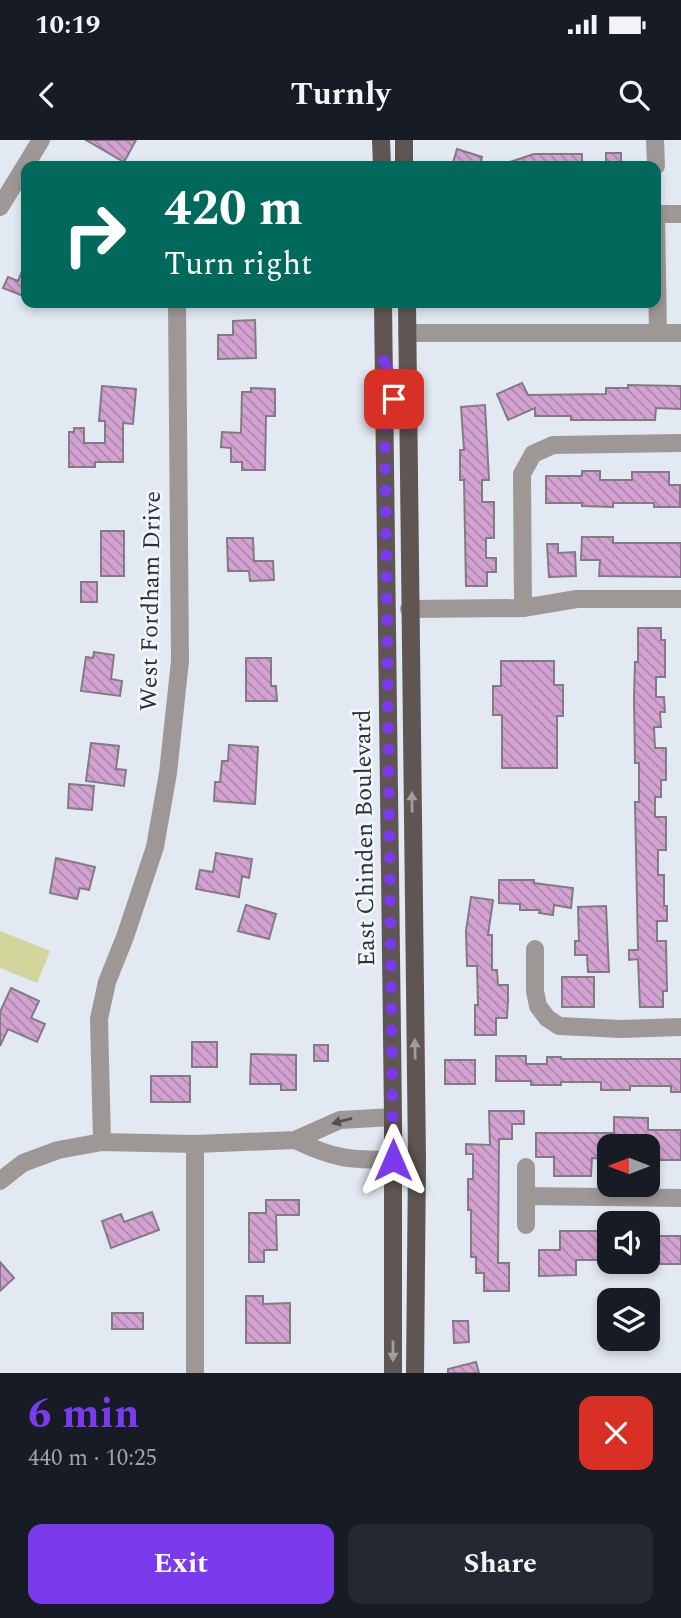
<!DOCTYPE html>
<meta charset="utf-8">
<style>
:root{--surface:#171b24;--page:#242831;--text:#f1f3f6;--muted:#9ea1a6;--accent:#7c3aed}
body{margin:0;font-family:Spectral,serif;background:var(--page);color:var(--text);height:100vh;display:flex;flex-direction:column;font-size:26px;white-space:nowrap}
*{box-sizing:border-box;margin:0}
p{font-size:23px;color:var(--muted)}
.icon{flex:none;width:38px;height:38px;fill:none;stroke:currentColor;stroke-width:2;stroke-linecap:round;stroke-linejoin:round}
.map{position:relative;height:1233px;overflow:hidden}
.sheet{display:flex;flex-direction:column;background:var(--surface);flex:1}
.sheet>*{flex:none}
.guide{position:absolute;left:21px;top:21px;width:640px;height:147px;border-radius:14px;box-shadow:0 4px 10px #0003;background:#00695c;color:#fff;overflow:hidden}
.needle{width:46px;rotate:270deg}
.tools{position:absolute;left:597px;top:994px;display:grid;gap:14px}
.tools a{display:grid;place-items:center;width:63px;height:63px;border-radius:14px;background:var(--surface);box-shadow:0 4px 10px #0003;font-size:35px}
.pin{position:absolute;display:grid;place-items:center;width:60px;height:60px;color:#fff;margin:-30px;border-radius:14px;box-shadow:0 4px 10px #0006}
.me{position:absolute;width:77px;margin:-38px;rotate:0deg;stroke-linejoin:round;filter:drop-shadow(0 0 5px #0008)}
.turn{display:flex;align-items:center;gap:24px;height:147px;padding:0 28px;font-size:32px}
.turn .icon{width:91px;height:91px;stroke-width:2.5}
.turn b{display:block;font-size:49px;line-height:60px}
.round{display:grid;place-items:center;flex:none;width:74px;height:74px;border-radius:14px;background:var(--page)}
.headline{display:flex;align-items:center;justify-content:space-between;height:119px;padding:0 28px}
h1{font-size:42px;font-weight:700;line-height:52px;color:var(--accent)}
.button{display:flex;gap:14px;margin-top:auto;padding:14px 28px}
.button a{flex:1;height:80px;border-radius:14px;background:var(--accent);color:#fff;font-size:28px;font-weight:700;line-height:80px;text-align:center}
.button a+a{background:var(--page);color:var(--text)}
.status{display:flex;justify-content:space-between;align-items:center;height:49px;padding:0 35px;background:var(--surface);direction:ltr}
.status svg{height:19px;fill:currentColor}
header{display:flex;justify-content:space-between;align-items:center;height:91px;padding:0 28px;background:var(--surface);font-size:32px;font-weight:700}
.map>svg:first-child{display:block}
.pitch{fill:#d3d69a}
.building{fill:url(#building-back-hatch);stroke:#837b82;stroke-width:2}
.lines{fill:none;stroke-linecap:round;stroke-linejoin:round}
.minor{stroke:#9d9896;stroke-width:18}
.major{stroke:#5f5653;stroke-width:18}
.oneway{fill:#a09ea0}
.oneway2{fill:#505152}
.route{stroke:#7c3aed;stroke-width:12;stroke-dasharray:0 21.6}
.labels{text-anchor:middle;dominant-baseline:central;stroke-width:5;stroke-linejoin:round;paint-order:stroke}
.street-label{font-size:24px;fill:#2f3235;stroke:#f0f7fd}
</style>
<div class="status"><b>10:19</b><svg viewBox="0 0 49 12"><path d="M0 12V9h3v3zM5 12V6h3v6zM10 12V3h3v9zM15 12V0h3v12zM26 1h20v11H26zM47 4h2v5h-2z"/></svg></div>
<header><svg class="icon" aria-label="back" viewBox="0 0 24 24"><path d="M15 5l-7 7 7 7"/></svg>Turnly<svg class="icon" aria-label="search" viewBox="0 0 24 24"><circle cx="10" cy="10" r="6"/><path d="M15 15l6 6"/></svg></header>
<div class="map">
<svg width="681" height="1233" viewBox="0 0 681 1233">
<defs>
<pattern id="building-back-hatch" width="6" height="6" patternUnits="userSpaceOnUse" patternTransform="scale(1.75)"><rect width="6" height="6" fill="#d4a2d2"/><path d="M-1 5l2 2M0 0l6 6M5-1l2 2" fill="none" stroke="#ac85ab"/></pattern>
</defs>
<rect width="100%" height="100%" fill="#e2e9f2"/>
<path class="pitch" d="M0,791l50,20 -13,32 -37,-15z"/>
<path class="building" d="M86,0h50l-12,22z
M457,9l25,8 -2,9h-28z
M606,13h15v13h-15z
M534,14h48v12h-78v-2z
M26,121v36l-23,-9 5,-11 10,4z
M255,180l1,38 -38,1v-24h15v-14z
M522,243l6,12 78,-1v-6h22v-3l53,1v23l-25,-1 -1,12h-84v-4h-36v-8l-27,12 -11,-26z
M102,246l34,3 -3,35 -10,-1v39h-28v5h-26v-35h5v-4h10v15h21v-22h-6z
M251,248l24,1v27h-9l-1,54h-23v-8h-11v-14l-10,-1 1,-15 19,1 1,-41h9z
M485,265l4,75h-7v22h12v36h-8v20h10v14h-9v14h-21l-2,-106h-4v-30h4l-3,-43z
M582,331h18v9h32v-8h37v13h11v22h-26v-4h-41v4l-31,-1v-3h-36v-27h36z
M101,391h23v45h-23z
M582,397h31v6h68v34l-82,-1 1,-16h-19z
M227,398h26l1,23h19l1,19 -24,1 -1,-10h-21z
M547,404h11v9l17,-1 1,24 -27,1z
M81,442h16v20h-16z
M638,488h23v12h4v37h-9v20h8l1,15h-5l1,15h-7l1,21h11v32h-5v17h-6v20h11v33h-8v25h6v31h3v15h-10v20h9l1,50h-4v16h-23l-2,-48 -9,1v-10h9l-3,-148h4v-39h-4l-1,-66 1,-35h3z
M94,512l20,3 -3,24 11,2 -2,15 -39,-5 5,-34 7,1z
M246,518h25v28h5l1,15h-31z
M501,521h53v24h9v31h-6v52h-55v-53h-9v-29h8z
M91,603l28,3 -3,23 10,1 -2,16 -38,-5z
M229,605l29,2 -3,57 -41,-3 1,-19h5l2,-21h6z
M69,644l25,2 -2,24 -24,-2z
M216,713l36,6 -3,19 -7,-2 -3,21 -43,-8 4,-19 13,2z
M56,718l39,9 -6,23 -9,-2 -3,11 -27,-6z
M499,740h35v3l39,5 -2,20 -17,-3 -1,10 -14,-2 1,-3h-20v-6l-21,-1z
M471,757l22,3 -5,35h4v35h5l1,15h10v15l-1,18h-11v17h-21v-30h3l-1,-39h-10l-1,-35z
M246,765l30,9 -7,25 -31,-8z
M606,766l3,66h-21l-1,-17h-12v-14h4l-1,-34z
M562,837h32v30h-32z
M11,848l28,13 -8,17 14,6 -8,18 -29,-13 -8,17v-34z
M192,902h25v25h-25z
M314,905h14v16h-14z
M251,914l45,1v35h-15v-6h-31z
M496,916h30v8h21v-7h14v2h120v33h-10v-6h-41v4h-29v-8h-40v3h-30v-4h-35z
M445,920h30v24h-30z
M151,936h39v26h-39z
M489,971h35v13h-12v15h-13l-1,124h11v28h-25v-18h-8v-16h-5v-47h-3v-31h5v-25h-7v-10l24,1z
M614,977l34,1v12h33v30h-25v-16l-47,2 -1,13 -16,-1 -1,18h-37v-19h-18v-24h78z
M266,1060h33v15h-23l1,35h-13v12h-15v-49h17z
M152,1072l7,18 -48,18 -9,-27 19,-7 3,8z
M560,1091h49v29h-33v15l-37,1v-26h21z
M648,1096h33v28h-33z
M0,1122l14,16 -14,13z
M246,1156h17v8l27,-1v40h-44z
M112,1173h31v16h-31z
M453,1181h15l1,21 -15,1z
M476,1222l3,11h-31v-4z"/>
<g class="lines">
<path class="minor" d="M655,0l1,26
M0,67l41,-67
M656,74h25
M656,75l2,118
M407,193h274
M523,468l-1,-134 11,-20 20,-9 128,-2
M409,469l114,-1 54,-9h104
M535,809v42l3,15 9,12 12,8 63,3 59,-2
M295,1000c39,19 55,20 98,20
M102,1002l-3,-123 8,-37 18,-45 30,-90 13,-74 12,-112 -3,-358
M526,1027v58
M0,1041l23,-18 35,-13 44,-8 93,2 100,-4 45,-20 53,-3
M526,1056l155,2
M195,1233v-229"/>
<path class="major" d="M381,0l1,26
M404,0v26
M383,163l10,814v256
M407,163l10,858 -2,212"/>
</g>
<defs><path id="oneway-solid" d="M-6-.8H1V-3.2L6.5 0L1 3.2V.8H-6Z" transform="scale(1.75)"/></defs>
<g class="oneway">
<use href="#oneway-solid" transform="translate(412 662) rotate(-91)"/>
<use href="#oneway-solid" transform="translate(415 909) rotate(-91)"/>
<use href="#oneway-solid" transform="translate(393 1211) rotate(90)"/>
</g>
<use class="oneway2" href="#oneway-solid" transform="translate(342 981) rotate(165)"/>
<g class="lines">
<path class="route" d="M393,1020l-9,-806 10,45"/>
</g>
<g class="labels">
<g class="street-label">
<text transform="translate(151 461) rotate(-89)">West Fordham Drive</text>
<text transform="translate(365 698) rotate(-91)">East Chinden Boulevard</text>
</g>
</g>
</svg>
<div class="tools">
<a><svg class="needle" viewBox="-14 -14 28 28"><path d="M0-13l5 13h-10z" fill="#e53935"/><path d="M0 13l5-13h-10z" fill="#9ea1a6"/></svg></a>
<a><svg class="icon" aria-label="sound" viewBox="0 0 24 24"><path d="M4 9h4l5-4v14l-5-4H4zM17 9q2 3 0 6"/></svg></a>
<a><svg class="icon" aria-label="layers" viewBox="0 0 24 24"><path d="M12 4l9 5-9 5-9-5zM3 14l9 5 9-5"/></svg></a>
</div>
<div class="pin" style="left:394px;top:259px;background:#d93025"><svg class="icon" aria-label="arrive" viewBox="0 0 24 24"><path d="M6 21V4h12l-3 4 3 4H6"/></svg></div>
<svg class="me" style="left:393px;top:1020px" viewBox="-20 -20 40 40"><path d="M0-17L14 15 0 8-14 15z" fill="#7c3aed" stroke="#fff" stroke-width="4"/></svg>
<div class="guide">
<div class="turn"><svg class="icon" aria-label="right" viewBox="0 0 24 24"><path d="M7 20v-9h11M14 6l5 5-5 5"/></svg><div><b>420 m</b>Turn right</div></div>
</div>
</div>
<section class="sheet">
<div class="headline"><div><h1>6 min</h1><p>440 m · 10:25</p></div><a class="round" style="background:#d93025;color:#fff"><svg class="icon" aria-label="close" viewBox="0 0 24 24"><path d="M6 6l12 12M18 6L6 18"/></svg></a></div>
<div class="button"><a>Exit</a><a>Share</a></div>
</section>
